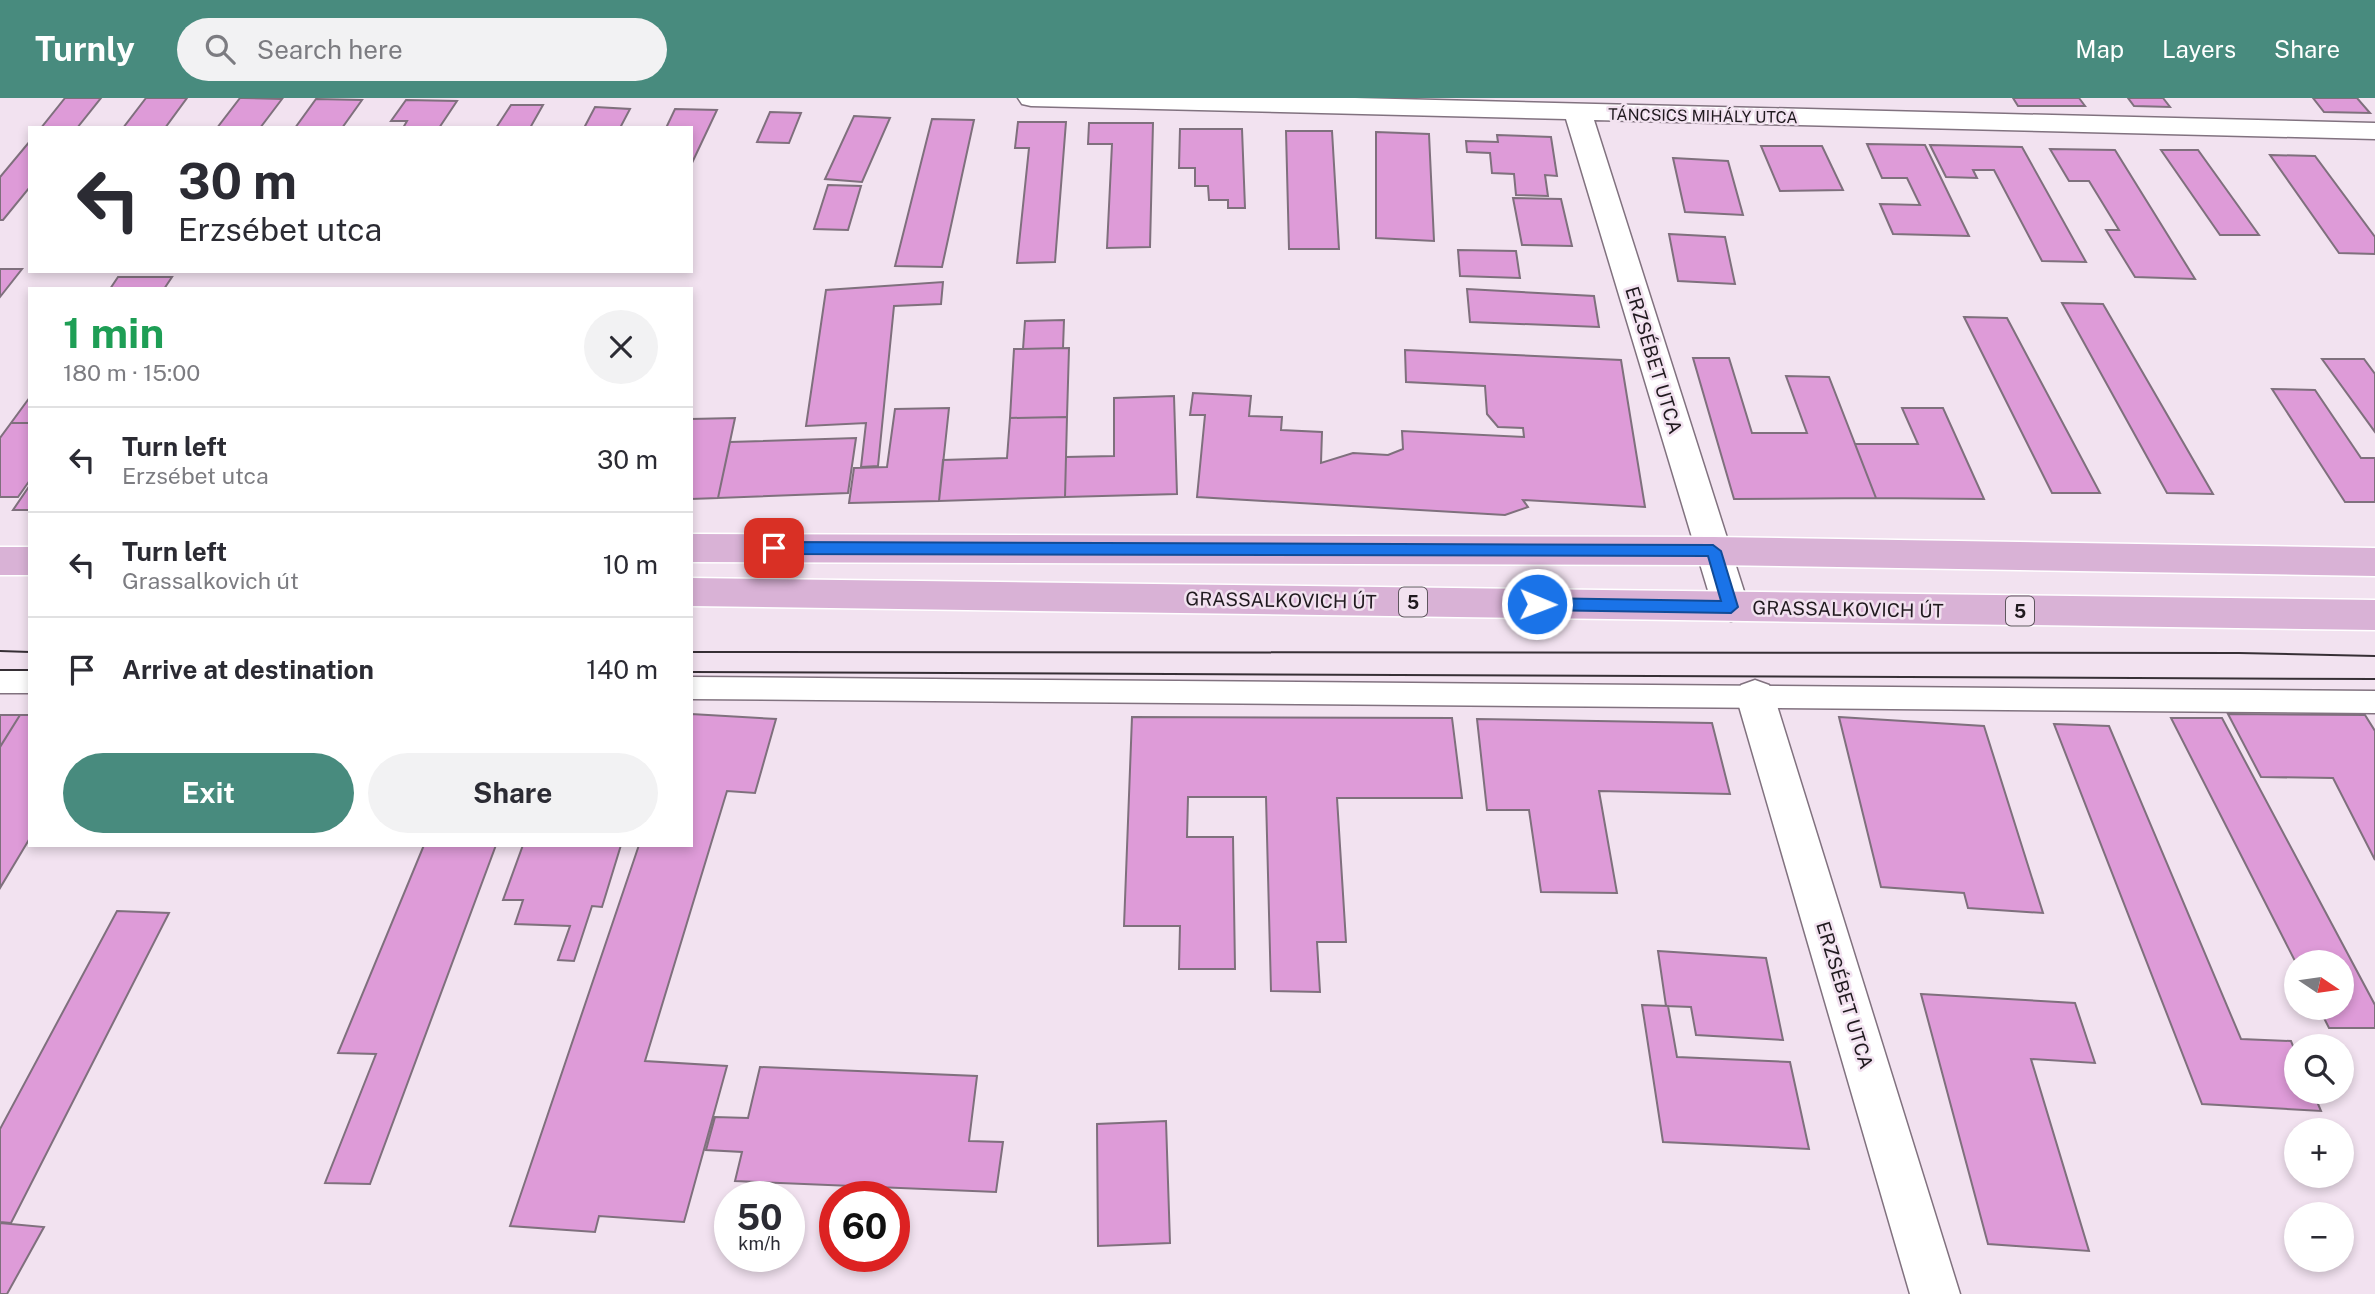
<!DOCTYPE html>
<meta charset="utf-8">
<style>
:root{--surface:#fff;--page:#f2f2f3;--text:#2b2b33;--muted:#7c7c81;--line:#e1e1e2;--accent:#488b7e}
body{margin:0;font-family:"Public Sans",sans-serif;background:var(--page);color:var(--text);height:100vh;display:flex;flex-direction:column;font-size:26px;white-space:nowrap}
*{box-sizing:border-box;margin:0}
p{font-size:23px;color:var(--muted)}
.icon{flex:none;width:38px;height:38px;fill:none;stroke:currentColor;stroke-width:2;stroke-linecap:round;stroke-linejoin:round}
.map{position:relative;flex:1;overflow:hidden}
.details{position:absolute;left:28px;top:189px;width:665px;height:560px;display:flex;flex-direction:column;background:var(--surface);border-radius:0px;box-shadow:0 4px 10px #0003}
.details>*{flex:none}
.banner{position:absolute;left:28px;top:28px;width:665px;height:147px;border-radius:0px;box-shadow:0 4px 10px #0003;background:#fff;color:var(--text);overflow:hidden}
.needle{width:46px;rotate:103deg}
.buttons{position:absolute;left:2284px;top:852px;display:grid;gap:14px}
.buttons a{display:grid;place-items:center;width:70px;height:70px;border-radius:50%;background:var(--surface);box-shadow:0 4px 10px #0003;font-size:35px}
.speed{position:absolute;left:714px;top:1083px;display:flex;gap:14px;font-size:35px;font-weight:700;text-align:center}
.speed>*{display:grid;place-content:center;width:91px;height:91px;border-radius:50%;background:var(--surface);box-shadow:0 4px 10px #0003;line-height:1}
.speed small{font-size:18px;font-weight:400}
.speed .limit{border:10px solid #d22;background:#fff;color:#111}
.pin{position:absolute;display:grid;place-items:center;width:60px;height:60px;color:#fff;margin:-30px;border-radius:14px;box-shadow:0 4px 10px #0006}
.me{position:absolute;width:77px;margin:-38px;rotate:91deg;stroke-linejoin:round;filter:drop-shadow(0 0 5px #0008)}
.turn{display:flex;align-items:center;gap:24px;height:147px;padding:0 35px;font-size:32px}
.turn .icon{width:91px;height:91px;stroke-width:2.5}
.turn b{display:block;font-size:49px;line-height:60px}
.round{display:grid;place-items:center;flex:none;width:74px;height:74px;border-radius:37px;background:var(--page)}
.head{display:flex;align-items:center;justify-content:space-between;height:119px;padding:0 35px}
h1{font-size:42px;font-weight:700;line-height:52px;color:#1e9e55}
.button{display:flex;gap:14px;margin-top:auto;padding:14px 35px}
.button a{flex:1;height:80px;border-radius:42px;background:var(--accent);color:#fff;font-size:28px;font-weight:700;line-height:80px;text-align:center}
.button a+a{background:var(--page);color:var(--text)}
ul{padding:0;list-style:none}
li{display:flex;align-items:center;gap:21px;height:105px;padding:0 35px;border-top:2px solid var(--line)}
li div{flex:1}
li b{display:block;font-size:26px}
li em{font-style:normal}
header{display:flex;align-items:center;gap:42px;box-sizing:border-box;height:98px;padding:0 35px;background:var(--accent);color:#fff}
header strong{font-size:33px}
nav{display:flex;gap:38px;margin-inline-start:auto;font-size:24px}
.search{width:490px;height:63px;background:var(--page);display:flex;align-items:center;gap:18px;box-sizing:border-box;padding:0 24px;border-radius:38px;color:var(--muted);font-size:26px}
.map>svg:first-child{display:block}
.building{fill:#de9bd8;stroke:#7f707d;stroke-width:2}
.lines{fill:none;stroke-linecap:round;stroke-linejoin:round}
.lane-casing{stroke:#81727f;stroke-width:3}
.street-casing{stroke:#81727f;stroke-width:3}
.primary-casing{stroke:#fff;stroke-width:3}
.lane{fill:#fff;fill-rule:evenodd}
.street{fill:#fff;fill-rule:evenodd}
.primary{fill:#d9b2d6;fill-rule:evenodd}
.tram{stroke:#362f35;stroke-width:2}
.route{fill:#1a73e8;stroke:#114b97;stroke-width:2}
.labels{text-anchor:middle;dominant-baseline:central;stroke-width:5;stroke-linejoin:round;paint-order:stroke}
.far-street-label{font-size:16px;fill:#201a1f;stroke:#f2e2f0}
.shield{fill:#f2e2f0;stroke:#5f565e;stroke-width:2}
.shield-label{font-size:18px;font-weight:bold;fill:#201a1f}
.street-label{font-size:19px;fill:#201a1f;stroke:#f2e2f0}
</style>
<header>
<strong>Turnly</strong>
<div class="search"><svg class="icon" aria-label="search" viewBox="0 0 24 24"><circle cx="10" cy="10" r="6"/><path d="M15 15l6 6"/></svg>Search here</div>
<nav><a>Map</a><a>Layers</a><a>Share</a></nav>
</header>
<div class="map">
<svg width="2375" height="1196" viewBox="0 0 2375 1196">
<rect width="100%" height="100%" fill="#f2e2f0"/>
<path class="building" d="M65,0h36l-24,30h-36z
M146,0h41l-22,30h-42z
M240,0h3l39,1 -22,29h-43z
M2013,0h66l6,8h-67z
M2128,0h35l7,9 -36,-1z
M2313,0h44l13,15 -46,-1z
M316,1l46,1 -20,28h-47z
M406,2l51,1 -18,27h-36l4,-7h-16z
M511,7h32l-13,23h-34z
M595,9l35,2 -10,19h-36z
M675,11l42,1 -26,55v-37h-25z
M770,14l31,1 -12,30 -32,-1z
M854,18l36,2 -28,64 -37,-3z
M932,21l42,1 -32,147 -47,-1z
M1018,24h48l-11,140 -38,1 12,-115h-14z
M1089,25h64l-3,124 -43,1 5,-104h-24z
M1180,31h62l3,79h-17v-8h-19l-1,-14h-13v-18h-16z
M1286,33h46l7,118h-50z
M1376,34l53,2 5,107 -58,-3z
M1497,37l54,2 6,39 -12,-1 3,21 -32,-1 -2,-21 -22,-1 -2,-20 -23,-1 -1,-11 32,1z
M30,43v46l-27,33h-3v-43z
M1867,46l58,1 44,91 -76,-2 -13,-30 40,1 -13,-27h-25z
M1930,47l92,2 64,115 -44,-1 -48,-91h-21l4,8 -31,-1z
M1761,48h61l21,44 -63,1z
M2050,51l65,1 80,129 -60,-2 -29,-47h13l-30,-49h-20z
M2161,52h37l61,85h-39z
M2270,57l45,1 60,81v17l-36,-1z
M1673,60l55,3 15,54 -58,-3z
M828,87l33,1 -13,44 -34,-1z
M1513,100l48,1 11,47 -50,-1z
M1669,136l56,3 10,47 -57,-3z
M1458,152l58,1 4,27 -60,-2z
M0,171h22l-22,28z
M118,179h54l-8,12h-54z
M943,184l-2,22 -47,2 -16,160 -17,1 5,-44 -60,3 20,-136z
M1467,191l127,7 5,31 -129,-5z
M2062,205l41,1 110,190 -46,-1z
M1964,219l43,1 93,175h-48z
M1064,222l-1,28 -40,1 2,-28z
M1069,250l-2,69 -57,1 4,-69z
M1405,252l216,10 24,147 -122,-7 5,7 -23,8 -308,-18 8,-82h-15l3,-22 58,3 -2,20 33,1 -1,13 41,2 -1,31 32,-10 35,2 15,-6 -1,-18 122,6 -1,-9 -25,-1 -11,-13 -2,-28 -79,-4z
M1693,260h36l23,75h55l-21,-57 43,1 47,121 -142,1z
M2322,261h42l11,15v58z
M2272,291l43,1 46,68h14v44h-30z
M1174,298l3,98 -112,3 1,-40 48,-1v-58z
M30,299v26h-19z
M949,310l-10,93 -90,2 5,-35 33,-1 8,-58z
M1902,310h41l41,91 -108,-1 -21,-54h63z
M1067,319l-2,80 -126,4 4,-41 64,-2 3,-40z
M735,320l-17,80 -27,1v-80z
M11,325h19v57l-12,17h-18v-59z
M856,340l-8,55 -130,5 12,-56z
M30,387v25h-17z
M691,616l85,5 -21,74 -28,-2 -82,270 82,5 -43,156 -85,-6 -4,16 -85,-6 129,-381h52z
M2228,616l137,1 10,16v129l-42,-82 -72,-1z
M0,617h20l-20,32z
M20,617h10v123l-30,50v-141z
M1132,619l320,1 10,80h-125l9,144h-29l3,50 -49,-1 -5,-194h-78l-1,40h46l2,132h-56l1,-43h-56z
M1839,619l145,9 59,187 -75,-5 -4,-15 -83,-6z
M2171,620h51l153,287v23h-46l-10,-20h23v-46l-46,1z
M1477,621l235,4 18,71 -131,-3 18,102 -76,-1 -12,-82h-42z
M2054,626l55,2 132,313 50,2 5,12v39h17l8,19 -119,-7z
M424,747h72l-126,339 -45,-1 51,-129 -38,-1z
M523,747h98l-19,62 -10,-1 -18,55 -16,-1 12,-34 -55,-2 8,-24h-20z
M117,813l52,2 -158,310 -11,-1v-93z
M1658,853l108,7 17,82 -87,-5 -5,-28 -25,-1z
M1921,896l154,9 20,60 -64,-4 58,192 -101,-7z
M1642,907l26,1 9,51 113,5 19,87 -146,-7z
M760,969l217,9 -8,65 34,1 -7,50 -261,-11 7,-29 -36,-2 9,-33 33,1z
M1166,1023l4,122 -72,3 -1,-122z
M0,1125l44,4 -37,67h-7z"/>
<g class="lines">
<defs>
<path id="lane" d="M0,573h30v22h-30z
M691,579l1684,14v22l-1684,-14z"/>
<path id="street" d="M1018,0h337l1020,25v16l-781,-19 155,487 -5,10 -13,4 -13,-4 -5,-10 -147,-488 -535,-13 -9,-2z
M1755,582l14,5 5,11 186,598h-50l-174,-598 5,-11z"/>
<path id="primary" d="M691,436l1022,3 662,11v28l-662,-11 -1022,-3z
M0,449h30v28h-30z
M691,480l1684,22v30l-1684,-24z"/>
</defs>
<use href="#lane" class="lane-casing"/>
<use href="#street" class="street-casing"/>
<use href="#primary" class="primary-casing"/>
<use href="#lane" class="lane"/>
<use href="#street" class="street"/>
<use href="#primary" class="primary"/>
<path class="tram" d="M0,553l30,1
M691,554l1548,1 136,3
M0,572h30
M691,574l1684,7"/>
</g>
<path class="route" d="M774,444l939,3 8,6 17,56 -7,6 -194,-3 -7,-6 7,-6 184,3 -13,-45 -934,-2 -7,-6z"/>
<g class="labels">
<g class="far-street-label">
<text transform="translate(1703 18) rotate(1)">TÁNCSICS MIHÁLY UTCA</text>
</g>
<g class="shield">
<rect x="1399" y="489.5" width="28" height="29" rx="5"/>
<rect x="2006" y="498.5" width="28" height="29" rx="5"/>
</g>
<g class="shield-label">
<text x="1413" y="504">5</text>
<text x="2020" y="513">5</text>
</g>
<g class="street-label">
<text transform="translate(1654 262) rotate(73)">ERZSÉBET UTCA</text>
<text transform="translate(1281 502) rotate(1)">GRASSALKOVICH ÚT</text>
<text transform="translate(1848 511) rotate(1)">GRASSALKOVICH ÚT</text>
<text transform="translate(1845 897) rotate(73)">ERZSÉBET UTCA</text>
</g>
</g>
</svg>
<div class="buttons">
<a><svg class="needle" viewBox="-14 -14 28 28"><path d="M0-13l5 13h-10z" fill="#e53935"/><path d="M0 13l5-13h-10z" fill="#7c7c81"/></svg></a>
<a><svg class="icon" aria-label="search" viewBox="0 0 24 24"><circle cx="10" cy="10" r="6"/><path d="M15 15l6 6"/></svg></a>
<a>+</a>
<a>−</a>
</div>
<div class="speed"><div>50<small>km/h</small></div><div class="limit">60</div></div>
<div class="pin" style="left:774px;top:450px;background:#d93025"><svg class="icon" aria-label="arrive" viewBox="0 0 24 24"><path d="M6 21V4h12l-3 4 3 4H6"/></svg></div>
<svg class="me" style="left:1537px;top:506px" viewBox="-20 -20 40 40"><circle r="17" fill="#1a73e8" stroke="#fff" stroke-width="3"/><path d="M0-11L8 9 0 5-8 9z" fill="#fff"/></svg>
<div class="banner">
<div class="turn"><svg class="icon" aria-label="left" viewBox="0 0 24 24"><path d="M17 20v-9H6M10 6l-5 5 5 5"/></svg><div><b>30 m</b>Erzsébet utca</div></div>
</div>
<section class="details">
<div class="head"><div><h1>1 min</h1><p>180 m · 15:00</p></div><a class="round"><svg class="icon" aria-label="close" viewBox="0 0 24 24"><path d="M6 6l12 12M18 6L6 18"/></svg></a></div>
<ul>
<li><svg class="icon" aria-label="left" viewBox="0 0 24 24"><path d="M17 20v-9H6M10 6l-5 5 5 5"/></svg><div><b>Turn left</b><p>Erzsébet utca</p></div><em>30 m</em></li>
<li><svg class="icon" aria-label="left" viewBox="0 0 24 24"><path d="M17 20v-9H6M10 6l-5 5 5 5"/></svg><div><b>Turn left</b><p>Grassalkovich út</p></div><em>10 m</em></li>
<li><svg class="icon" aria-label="arrive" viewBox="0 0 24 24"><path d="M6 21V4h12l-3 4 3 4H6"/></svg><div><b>Arrive at destination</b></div><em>140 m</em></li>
</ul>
<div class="button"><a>Exit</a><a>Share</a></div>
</section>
</div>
